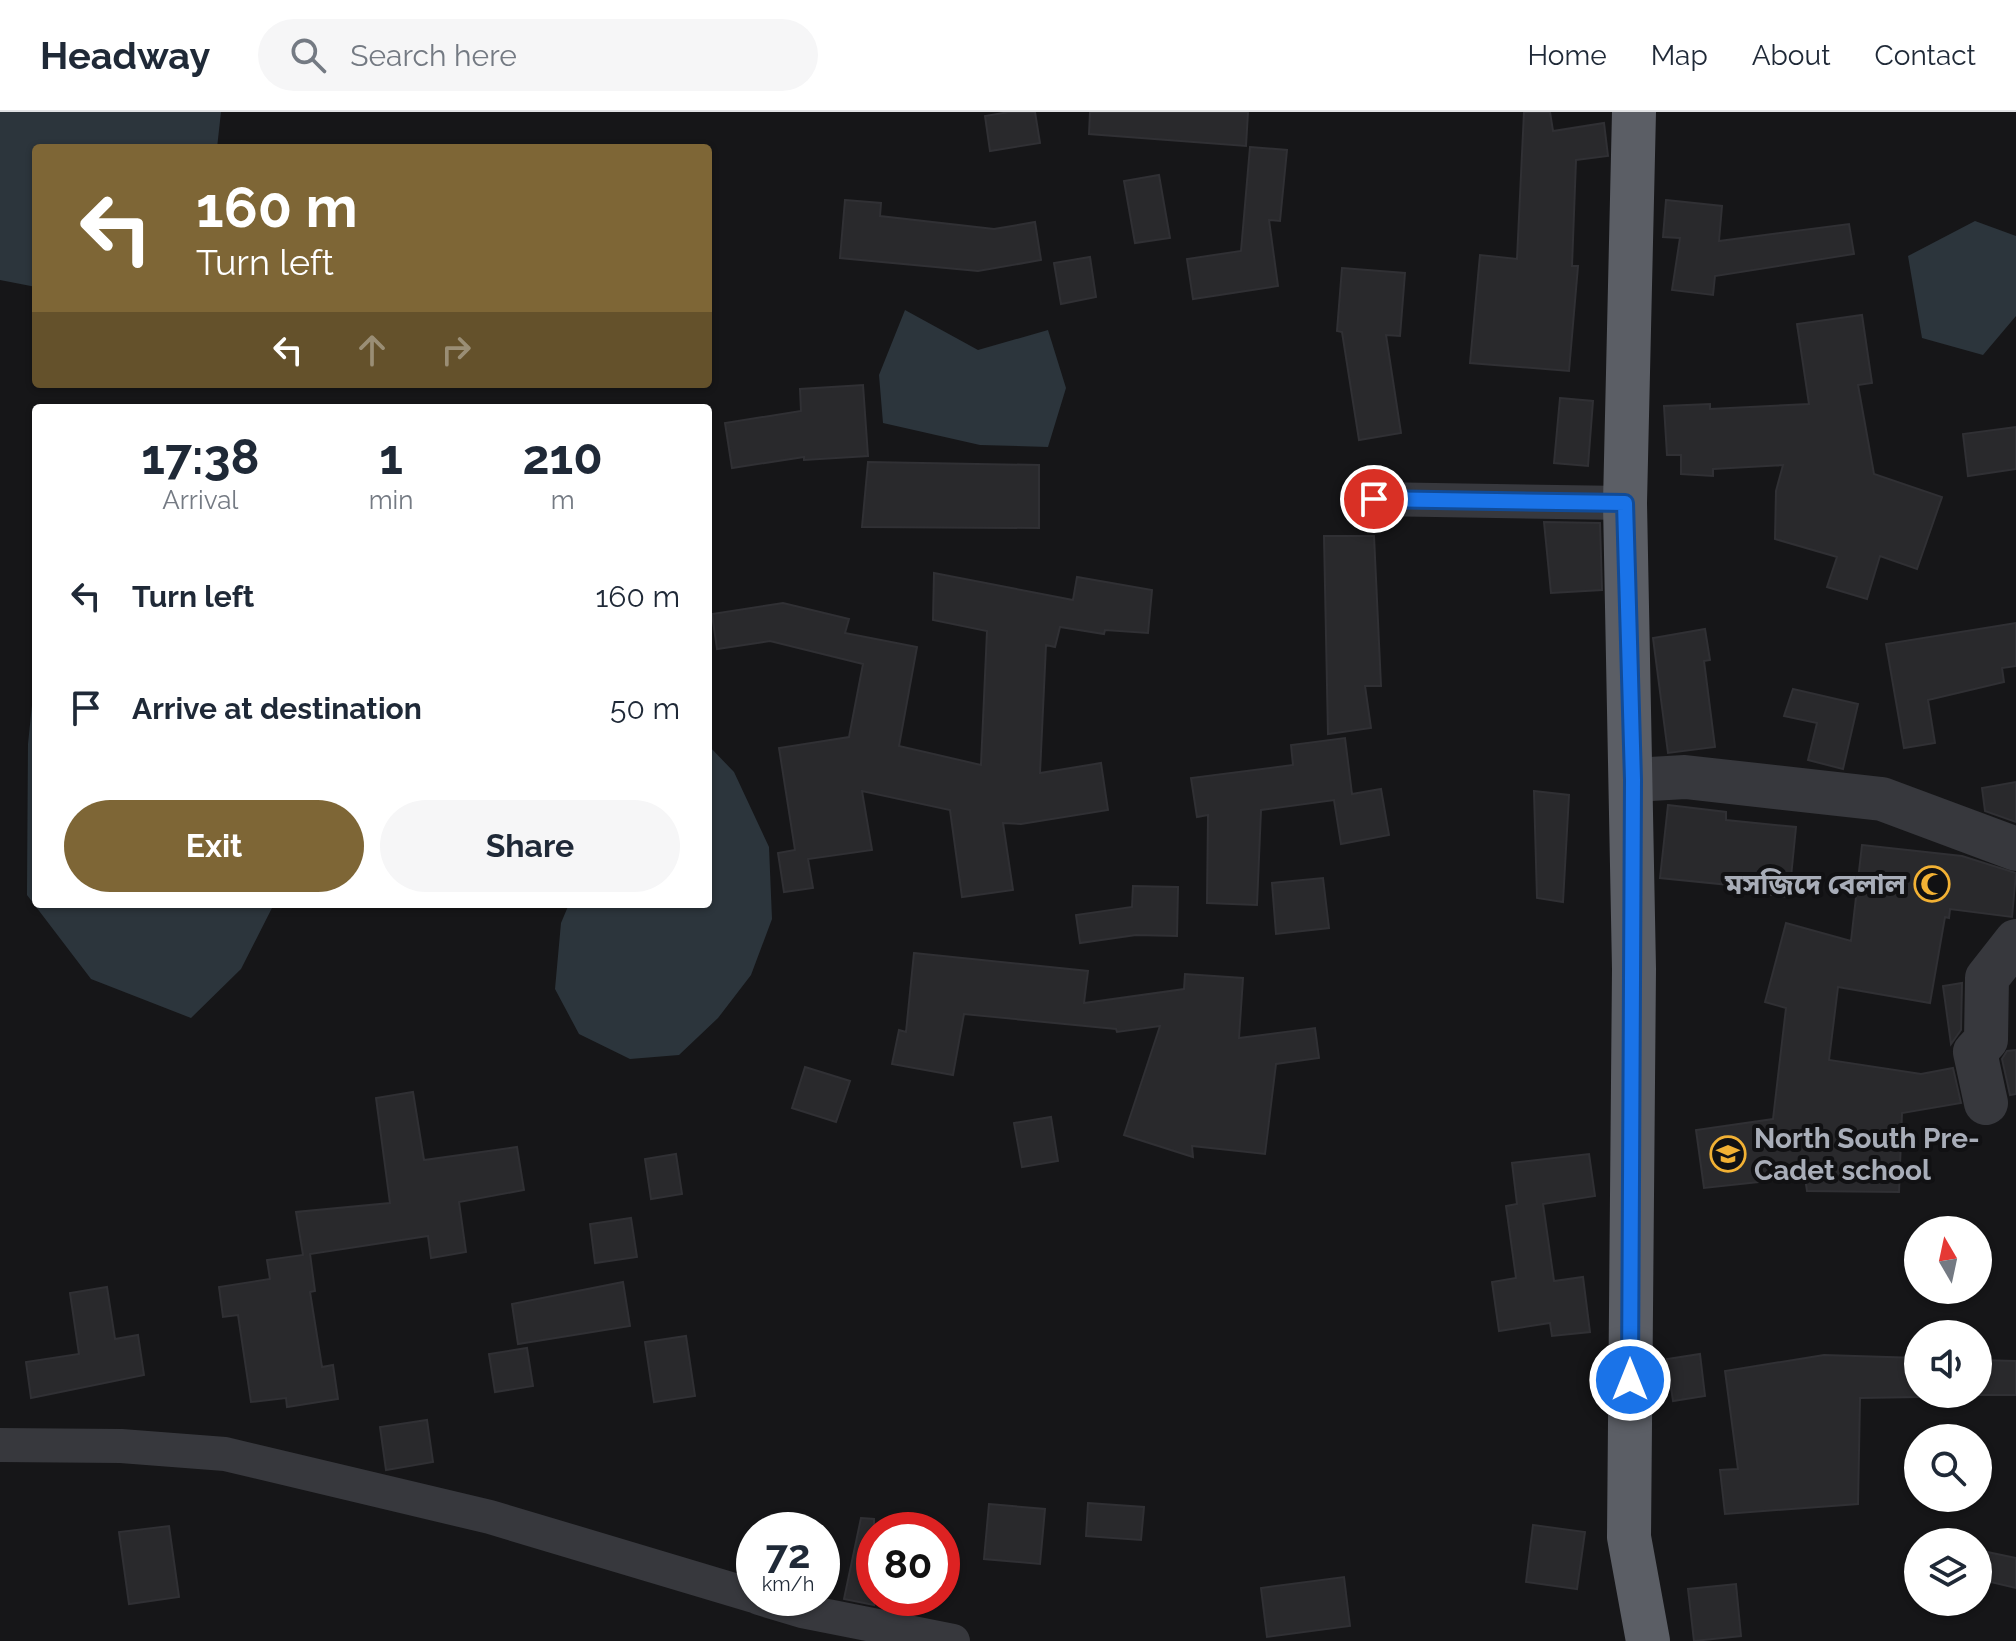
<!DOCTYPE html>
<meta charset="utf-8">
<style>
:root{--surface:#fff;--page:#f6f6f7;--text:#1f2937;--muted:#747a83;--line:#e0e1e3;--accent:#7e6636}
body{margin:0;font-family:Raleway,"Noto Sans Bengali",sans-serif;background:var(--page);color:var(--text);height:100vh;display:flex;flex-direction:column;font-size:30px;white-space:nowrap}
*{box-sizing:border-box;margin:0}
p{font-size:26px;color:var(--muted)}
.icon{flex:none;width:44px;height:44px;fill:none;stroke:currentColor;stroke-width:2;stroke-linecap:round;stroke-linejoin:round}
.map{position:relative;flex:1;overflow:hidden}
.panel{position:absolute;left:32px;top:292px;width:680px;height:504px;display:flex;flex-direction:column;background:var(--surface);border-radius:8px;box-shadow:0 2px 6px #0004}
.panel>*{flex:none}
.top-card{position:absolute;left:32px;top:32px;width:680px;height:244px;border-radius:8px;box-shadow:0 2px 6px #0004;background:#7e6636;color:#fff;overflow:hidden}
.needle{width:52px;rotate:351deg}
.buttons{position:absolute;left:1904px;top:1104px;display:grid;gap:16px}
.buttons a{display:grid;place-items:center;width:88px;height:88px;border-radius:50%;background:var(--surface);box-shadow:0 2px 6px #0004;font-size:40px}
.speed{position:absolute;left:736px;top:1400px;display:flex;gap:16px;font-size:40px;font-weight:700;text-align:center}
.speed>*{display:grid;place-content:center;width:104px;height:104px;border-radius:50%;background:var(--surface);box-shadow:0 2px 6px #0004;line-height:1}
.speed small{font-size:20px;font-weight:400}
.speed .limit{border:12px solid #d22;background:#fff;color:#111}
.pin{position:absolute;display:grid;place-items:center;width:68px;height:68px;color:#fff;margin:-34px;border:4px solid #fff;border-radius:50%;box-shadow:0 2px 8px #0007}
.me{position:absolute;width:88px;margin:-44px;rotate:0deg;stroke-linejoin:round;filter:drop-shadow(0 0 6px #0008)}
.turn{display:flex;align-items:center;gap:28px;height:168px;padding:0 32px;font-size:36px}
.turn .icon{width:104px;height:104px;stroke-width:2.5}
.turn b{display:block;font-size:56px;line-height:68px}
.lanes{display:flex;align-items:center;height:76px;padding:0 32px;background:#0003;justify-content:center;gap:40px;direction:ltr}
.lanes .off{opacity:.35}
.eta{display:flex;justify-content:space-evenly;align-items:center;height:136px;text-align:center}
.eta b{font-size:48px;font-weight:700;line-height:56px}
.cta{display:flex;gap:16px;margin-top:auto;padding:16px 32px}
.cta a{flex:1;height:92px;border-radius:48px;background:var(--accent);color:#fff;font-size:32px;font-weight:700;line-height:92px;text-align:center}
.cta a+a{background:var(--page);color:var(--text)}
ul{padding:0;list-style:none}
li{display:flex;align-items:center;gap:24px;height:112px;padding:0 32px}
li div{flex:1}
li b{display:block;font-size:30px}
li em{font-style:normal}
header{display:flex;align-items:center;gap:48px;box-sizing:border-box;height:112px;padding:0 40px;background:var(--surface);border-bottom:2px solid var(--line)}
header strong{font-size:38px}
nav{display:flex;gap:44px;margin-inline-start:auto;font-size:28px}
.search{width:560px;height:72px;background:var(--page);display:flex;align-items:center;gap:20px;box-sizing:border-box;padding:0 28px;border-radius:44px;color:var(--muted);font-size:30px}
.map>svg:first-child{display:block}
.water{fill:#2c353c}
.building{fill:#29292c;stroke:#303034;stroke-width:2}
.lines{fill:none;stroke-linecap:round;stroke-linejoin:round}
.minor{stroke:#37383d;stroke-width:34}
.tertiary{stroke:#37383d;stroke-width:44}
.trunk{stroke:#5b5e65;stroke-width:44}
.route-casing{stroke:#114b97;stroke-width:20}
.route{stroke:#1a73e8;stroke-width:14}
.labels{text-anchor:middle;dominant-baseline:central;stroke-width:8;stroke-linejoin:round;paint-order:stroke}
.poi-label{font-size:28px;font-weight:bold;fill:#a8adb8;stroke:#111113;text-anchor:end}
</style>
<header>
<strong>Headway</strong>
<div class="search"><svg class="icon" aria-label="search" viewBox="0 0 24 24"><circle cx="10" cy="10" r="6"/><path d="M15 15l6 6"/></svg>Search here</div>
<nav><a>Home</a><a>Map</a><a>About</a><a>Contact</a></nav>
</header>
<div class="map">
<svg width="2016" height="1529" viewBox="0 0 2016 1529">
<rect width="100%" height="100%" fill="#161618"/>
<path class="water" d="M0,0h221l-4,36h-181v139l-36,-7z
M1975,109l41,15v80l-33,39 -61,-17 -14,-82z
M905,198l73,40 70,-20 18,58 -18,59 -68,-2 -97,-22 -4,-48z
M36,554v238h238l-33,65 -50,49 -100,-39 -64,-84 1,-151z
M708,633l26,27 35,75 3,72 -21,56 -33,43 -39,37 -49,4 -51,-25 -24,-45 6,-66 8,-19h139z"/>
<path class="building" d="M1009,0h26l5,31 -50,8 -5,-35z
M1090,0h158l-2,34 -157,-12z
M1524,0h26l3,19 51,-8 4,33 -32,4 -4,106h6l-9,105 -99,-8 10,-108 37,4z
M1250,35l37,3 -7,71 -11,-1 9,66 -85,13 -6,-40 54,-8z
M1159,63l11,63 -35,5 -11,-62z
M845,88l36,3 -1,13 114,13 41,-7 6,38 -63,11 -138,-13z
M1666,88l56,6 -3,35 130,-17 5,30 -139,22 -2,19 -41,-5 8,-52 -17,-1z
M1090,145l6,40 -35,7 -7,-41z
M1342,156l63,5 -5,63 -14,-1 15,98 -42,7 -17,-108 -5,-1z
M1862,203l10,68 -14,2 16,89 68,23 -25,72 -37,-13 -13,43 -40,-12 10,-30 -62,-18 1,-48 7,-26 -70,4v7l-32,-2v-19h-14l-3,-49 46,-2v5l99,-5 -12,-80z
M863,273l5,71 -64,4v-3l-72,11 -7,-45 76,-12 -1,-22z
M1560,286l33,3 -5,65 -34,-3z
M2016,315v42l-48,7 -5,-42z
M868,350l171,3v63l-177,-1z
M1544,410l56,1 2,67 -51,3z
M1324,424h50l7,150h-16l6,42 -43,6z
M934,461l139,27 4,-23 75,13 -4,43 -43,-3 -1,4 -44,-7 -5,20 -9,-2 -6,128 61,-10 7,47 -87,14 -18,-1 10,67 -51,7 -12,-87 -88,-19 10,59 -64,9 5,29 -29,4 -6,-39 17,-3 -16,-102 70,-11 14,-73 -93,-23 -53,8 -5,-35 71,-11 66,16 -4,14 72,14 -18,99 82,19 6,-134 -54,-11z
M2016,511v43l-14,2 2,14 -76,18 7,43 -31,5 -18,-104z
M1705,517l5,31 -6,1 11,86 -47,6 -15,-115z
M1793,577l65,15 -15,65 -35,-9 9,-37 -33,-7z
M1345,626l7,56 29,-5 8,46 -48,9 -7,-44 -73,10 -4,95 -50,-2 1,-88 -11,2 -6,-39 102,-13 -2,-20z
M2016,670v40l-31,-11 -3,-23z
M1534,679l35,4 -6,107 -26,-4z
M1668,693l58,7v8l70,7 -7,70 -60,-7v-5l-69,-7z
M1862,733l100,11 54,17 -4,44 -62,-8 -1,9 -4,-1 -15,86 -92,-16 -9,73 92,14 32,-6 8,35 -59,10 -3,79 -92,-1 -2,-14 -101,11 -8,-58 77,-11 13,-111 -21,-6 21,-79 65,18z
M1323,766l6,50 -53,6 -4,-51z
M1133,774l45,1 -1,49 -41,-1 -56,8 -4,-28 56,-8z
M914,841l174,18 -4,32 100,-14 1,-15 58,4 -4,60 76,-10 4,30 -43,6 -11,90 -73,-8 1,11 -69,-22 36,-109 -43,6 -1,-3 -152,-15 -11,61 -61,-11 7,-34 7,2z
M1962,871l-1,47 -10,14 -8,-58z
M2016,938v44l-6,1 -8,-36 5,-8z
M805,955l45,14 -14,41 -44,-14z
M413,980l11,68 93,-13 7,43 -65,12 7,50 -35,6 -3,-22 -118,18 5,37 -5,1 12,75 11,-2 5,34 -51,8 -1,-9 -35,4 -13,-87 -15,2 -4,-30 51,-8 -3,-19 36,-5 -7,-43 94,-9 -14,-105z
M1051,1005l7,44 -36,6 -8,-44z
M676,1042l6,40 -31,5 -6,-40z
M1589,1042l6,42 -52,8 11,77 29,-4 7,55 -38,4 -2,-13 -51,8 -7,-49 24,-4 -10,-72 11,-2 -5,-41z
M631,1106l6,39 -42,6 -5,-39z
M623,1170l7,44 -112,18 -6,-40z
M107,1175l8,52 23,-4 6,40 -113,23 -5,-36 53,-8 -9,-61z
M686,1224l9,60 -41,6 -9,-60z
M527,1236l6,38 -38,6 -6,-38z
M1700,1242l5,42 -32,5 -6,-42z
M1824,1243l94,3v39l-58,1 -2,106 -133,10 -5,-44 18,-1 -13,-98z
M1978,1248l38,1v34h-38z
M427,1308l6,42 -47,8 -6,-43z
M1088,1391l56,4 -3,33 -55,-4z
M989,1392l56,5 -5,55 -56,-5z
M861,1406l13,1v86l-30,-6z
M1533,1413l52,7 -8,57 -51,-7z
M169,1414l10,71 -50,7 -10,-72z
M1978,1438l38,8v30l-38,-9z
M1344,1465l6,49 -83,11 -6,-49z
M1736,1472l5,52 -47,5 -6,-52z"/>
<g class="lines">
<path class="minor" d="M1374,387l251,4
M0,1333l121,1 104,8 265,63 264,79
M759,1486l43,13 151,30"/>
<path class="tertiary" d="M1633,668l52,-3 197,22 134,50
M1986,991l-11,-51 11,-12 1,-62 29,-37"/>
<path class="trunk" d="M1634,0l-9,391 9,466 -5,568 19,104"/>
</g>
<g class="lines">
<defs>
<path id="route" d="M1374,387l251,4 8,277 -3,600"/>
</defs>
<use href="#route" class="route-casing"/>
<use href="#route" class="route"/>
</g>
<defs>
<symbol id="mosque-ring" viewBox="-11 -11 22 22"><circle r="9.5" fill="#111113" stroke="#f2b134" stroke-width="1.5"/><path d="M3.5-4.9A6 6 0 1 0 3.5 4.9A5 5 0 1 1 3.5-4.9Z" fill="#f2b134"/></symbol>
<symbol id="school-ring" viewBox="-11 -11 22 22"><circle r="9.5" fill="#111113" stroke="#f2b134" stroke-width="1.5"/><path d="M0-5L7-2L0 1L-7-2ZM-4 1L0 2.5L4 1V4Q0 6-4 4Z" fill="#f2b134"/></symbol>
</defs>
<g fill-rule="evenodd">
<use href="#mosque-ring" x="1912" y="752" width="40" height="40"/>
<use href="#school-ring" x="1708" y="1022" width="40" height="40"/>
</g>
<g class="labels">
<g class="poi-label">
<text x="1906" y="772">মসজিদে বেলাল</text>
<text x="1754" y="1026" text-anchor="start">North South Pre-<tspan x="1754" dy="32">Cadet school</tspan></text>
</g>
</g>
</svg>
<div class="buttons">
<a><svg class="needle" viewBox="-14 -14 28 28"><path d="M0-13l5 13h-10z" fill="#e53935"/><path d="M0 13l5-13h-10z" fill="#747a83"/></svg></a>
<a><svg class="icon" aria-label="sound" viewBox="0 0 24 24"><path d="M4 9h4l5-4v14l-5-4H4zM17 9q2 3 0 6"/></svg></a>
<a><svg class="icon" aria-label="search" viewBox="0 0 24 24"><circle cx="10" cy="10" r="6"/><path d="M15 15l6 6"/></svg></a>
<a><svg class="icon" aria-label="layers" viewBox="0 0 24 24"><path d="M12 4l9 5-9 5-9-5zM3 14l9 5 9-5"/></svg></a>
</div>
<div class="speed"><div>72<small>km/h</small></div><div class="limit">80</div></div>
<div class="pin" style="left:1374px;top:387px;background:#d93025"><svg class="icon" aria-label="arrive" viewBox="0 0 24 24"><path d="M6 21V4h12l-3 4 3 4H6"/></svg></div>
<svg class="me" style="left:1630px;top:1268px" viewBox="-20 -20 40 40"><circle r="17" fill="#1a73e8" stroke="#fff" stroke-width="3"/><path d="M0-11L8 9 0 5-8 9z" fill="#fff"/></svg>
<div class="top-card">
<div class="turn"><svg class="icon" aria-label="left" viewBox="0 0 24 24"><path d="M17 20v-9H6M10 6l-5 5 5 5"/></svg><div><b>160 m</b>Turn left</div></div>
<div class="lanes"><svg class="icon" aria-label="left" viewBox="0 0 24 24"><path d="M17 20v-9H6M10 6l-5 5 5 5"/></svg><svg class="icon off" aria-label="ahead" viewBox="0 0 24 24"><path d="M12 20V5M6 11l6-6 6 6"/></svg><svg class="icon off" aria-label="right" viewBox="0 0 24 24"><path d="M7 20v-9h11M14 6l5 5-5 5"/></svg></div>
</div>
<section class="panel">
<div class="eta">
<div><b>17:38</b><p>Arrival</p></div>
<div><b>1</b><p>min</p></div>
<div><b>210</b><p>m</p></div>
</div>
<ul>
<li><svg class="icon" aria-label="left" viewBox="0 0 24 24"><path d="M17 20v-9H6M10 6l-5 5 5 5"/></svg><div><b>Turn left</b></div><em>160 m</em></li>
<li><svg class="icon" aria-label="arrive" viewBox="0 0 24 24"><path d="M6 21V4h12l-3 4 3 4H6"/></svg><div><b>Arrive at destination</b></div><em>50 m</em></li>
</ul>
<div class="cta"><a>Exit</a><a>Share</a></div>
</section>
</div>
